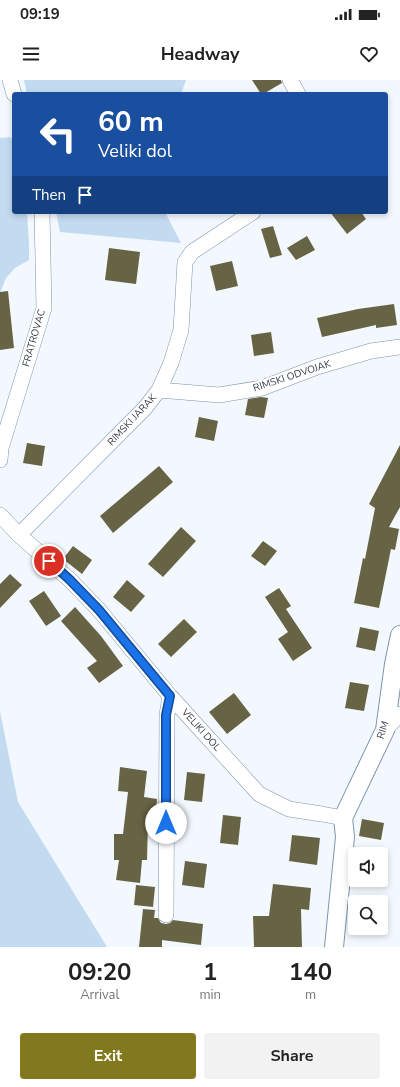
<!DOCTYPE html>
<style>
:root{--surface:#fff;--page:#f2f2f2;--text:#222;--muted:#767676;--accent:#82781d}
body{margin:0;font-family:"Nunito Sans",sans-serif;background:var(--page);color:var(--text);height:100vh;display:flex;flex-direction:column;font-size:15px;white-space:nowrap}
*{box-sizing:border-box;margin:0}
p{font-size:13px;color:var(--muted)}
.icon{flex:none;width:22px;height:22px;fill:none;stroke:currentColor;stroke-width:2;stroke-linecap:round;stroke-linejoin:round}
.map{position:relative;height:867px;overflow:hidden}
.panel{display:flex;flex-direction:column;background:var(--surface);flex:1}
.panel>*{flex:none}
.hud{position:absolute;left:12px;top:12px;width:376px;height:122px;border-radius:4px;box-shadow:0 2px 6px #0003;background:#1a4fa0;color:#fff;overflow:hidden}
.buttons{position:absolute;left:348px;top:767px;display:grid;gap:8px}
.buttons a{display:grid;place-items:center;width:40px;height:40px;border-radius:4px;background:var(--surface);box-shadow:0 2px 6px #0003;font-size:20px}
.pin{position:absolute;display:grid;place-items:center;width:34px;height:34px;color:#fff;margin:-17px;border:2px solid #fff;border-radius:50%;box-shadow:0 1px 4px #0007}
.me{position:absolute;width:44px;margin:-22px;rotate:0deg;stroke-linejoin:round;filter:drop-shadow(0 0 3px #0008)}
.turn{display:flex;align-items:center;gap:14px;height:84px;padding:0 20px;font-size:18px}
.turn .icon{width:52px;height:52px;stroke-width:2.5}
.turn b{display:block;font-size:28px;line-height:34px}
.then{display:flex;align-items:center;height:38px;padding:0 20px;background:#0003;gap:8px;font-size:15px}
.eta{display:flex;justify-content:space-evenly;align-items:center;height:68px;text-align:center}
.eta b{font-size:24px;font-weight:700;line-height:28px}
.primary-button{display:flex;gap:8px;margin-top:auto;padding:8px 20px}
.primary-button a{flex:1;height:46px;border-radius:4px;background:var(--accent);color:#fff;font-size:16px;font-weight:700;line-height:46px;text-align:center}
.primary-button a+a{background:var(--page);color:var(--text)}
.status{display:flex;justify-content:space-between;align-items:center;height:28px;padding:0 20px;background:var(--surface);direction:ltr}
.status svg{height:11px;fill:currentColor}
header{display:flex;justify-content:space-between;align-items:center;height:52px;padding:0 20px;background:var(--surface);font-size:18px;font-weight:700}
.map>svg:first-child{display:block}
.green{fill:#c3dbf1}
.building{fill:#676445}
.lines{fill:none;stroke-linecap:round;stroke-linejoin:round}
.minor-casing{stroke:#7b95ac;stroke-width:16}
.tertiary-casing{stroke:#7b95ac;stroke-width:20}
.minor{stroke:#fff;stroke-width:15}
.tertiary{stroke:#fff;stroke-width:18}
.route-casing{stroke:#114b97;stroke-width:10}
.route{stroke:#1a73e8;stroke-width:7}
.labels{text-anchor:middle;dominant-baseline:central;stroke-width:4;stroke-linejoin:round;paint-order:stroke}
.street-label{font-size:10px;fill:#303b45;stroke:#fff}
</style>
<div class="status"><b>09:19</b><svg viewBox="0 0 49 12"><path d="M0 12V9h3v3zM5 12V6h3v6zM10 12V3h3v9zM15 12V0h3v12zM26 1h20v11H26zM47 4h2v5h-2z"/></svg></div>
<header><svg class="icon" aria-label="menu" viewBox="0 0 24 24"><path d="M4 6h16M4 12h16M4 18h16"/></svg>Headway<svg class="icon" aria-label="heart" viewBox="0 0 24 24"><path d="M12 20l-8-8c-3-5 5-10 8-4 3-6 11-1 8 4z"/></svg></header>
<div class="map">
<svg width="400" height="867" viewBox="0 0 400 867">
<rect width="100%" height="100%" fill="#f3f8fe"/>
<path class="green" d="M24,0h162l-5,14h-154z
M11,57l3,12v63h13l2,33v15l-14,8 -9,10 -6,15v-155z
M56,132h109l16,31 -121,-11z
M0,631l18,91 89,145h-107z"/>
<path class="building" d="M252,0h29l1,3 -19,11h-2z
M330,132h31l5,7 -19,15z
M273,146l9,29 -12,3 -9,-29z
M307,156l8,14 -19,10 -9,-12z
M109,168l31,4 -4,32 -31,-4z
M232,181l6,25 -22,5 -6,-25z
M8,211l6,57 -14,2v-58z
M394,224l3,21 -21,3v-3l-54,12 -5,-19 41,-9z
M271,252l3,21 -20,3 -3,-21z
M261,317l7,1 -4,20 -19,-3 3,-16z
M199,337l19,4 -4,20 -19,-4z
M27,363l18,3 -3,20 -19,-3z
M400,365v62l-11,20 10,2 -4,21 -4,-1 -12,59 -25,-5 9,-45 2,1 10,-51 -6,-4z
M159,386l14,16 -60,51 -13,-17z
M181,447l15,14 -33,36 -15,-13z
M263,461l14,10 -12,15 -14,-10z
M73,466l19,14 -10,14 -19,-15z
M10,494l12,11 -22,23v-24z
M127,500l18,16 -14,16 -18,-15z
M279,508l12,18 -5,3 26,39 -19,13 -15,-22 10,-7 -23,-35z
M44,511l17,25 -15,10 -17,-25z
M75,527l26,29 22,30 -24,17 -12,-15 10,-7 -36,-40z
M184,539l13,13 -26,25 -13,-13z
M360,547l19,4 -4,20 -19,-4z
M350,602l19,3 -5,26 -19,-3z
M234,613l17,22 -24,19 -18,-22z
M120,687l27,4 -3,26 13,2 -2,23 -7,-1 -1,39h-5l-2,23 -24,-3 3,-20h-5v-26h9l5,-42 -10,-1z
M187,692l18,2 -3,28 -18,-2z
M223,735l18,2 -3,28 -18,-2z
M362,739l22,4 -3,17 -22,-4z
M292,755l28,3 -3,27 -28,-4z
M185,781l22,3 -3,24 -22,-3z
M273,804l38,4 -2,22 -8,-1 1,38h-48l-1,-31h16z
M136,805l19,2 -2,20 -19,-2z
M143,829l12,1 -1,8h4l3,5 5,1 4,-1 3,-3 30,4 -2,21 -39,-5v7h-23z"/>
<g class="lines">
<defs>
<path id="minor" d="M10,0l4,14
M290,0l8,14
M159,310l60,5 43,-7 55,-21 54,-16 29,-4
M0,380l1,-12 43,-140 -2,-96
M0,435l19,20 50,44 30,31 71,86 89,98 30,15 33,5 21,4
M19,455l126,-127 14,-18 12,-27 10,-33 4,-68 7,-10 61,-40
M385,650l15,-16
M166,835l1,-200 3,-19"/>
<path id="tertiary" d="M334,867l11,-110 -2,-19 42,-88 9,-66 6,-29"/>
</defs>
<use href="#minor" class="minor-casing"/>
<use href="#tertiary" class="tertiary-casing"/>
<use href="#minor" class="minor"/>
<use href="#tertiary" class="tertiary"/>
</g>
<g class="lines">
<defs>
<path id="route" d="M49,481l20,18 30,31 71,86 -4,19v108"/>
</defs>
<use href="#route" class="route-casing"/>
<use href="#route" class="route"/>
</g>
<g class="labels">
<g class="street-label">
<text transform="translate(34 258) rotate(-74)">FRATROVAC</text>
<text transform="translate(292 296) rotate(-18)">RIMSKI ODVOJAK</text>
<text transform="translate(132 340) rotate(-47)">RIMSKI JARAK</text>
<text transform="translate(201 650) rotate(48)">VELIKI DOL</text>
<text transform="translate(383 650) rotate(-73)">RIM</text>
</g>
</g>
</svg>
<div class="buttons">
<a><svg class="icon" aria-label="sound" viewBox="0 0 24 24"><path d="M4 9h4l5-4v14l-5-4H4zM17 9q2 3 0 6"/></svg></a>
<a><svg class="icon" aria-label="search" viewBox="0 0 24 24"><circle cx="10" cy="10" r="6"/><path d="M15 15l6 6"/></svg></a>
</div>
<div class="pin" style="left:49px;top:481px;background:#d93025"><svg class="icon" aria-label="arrive" viewBox="0 0 24 24"><path d="M6 21V4h12l-3 4 3 4H6"/></svg></div>
<svg class="me" style="left:166px;top:743px" viewBox="-20 -20 40 40"><circle r="19" fill="#fff"/><path d="M0-13L10 11 0 6-10 11z" fill="#1a73e8"/></svg>
<div class="hud">
<div class="turn"><svg class="icon" aria-label="left" viewBox="0 0 24 24"><path d="M17 20v-9H6M10 6l-5 5 5 5"/></svg><div><b>60 m</b>Veliki dol</div></div>
<div class="then">Then<svg class="icon" aria-label="arrive" viewBox="0 0 24 24"><path d="M6 21V4h12l-3 4 3 4H6"/></svg></div>
</div>
</div>
<section class="panel">
<div class="eta">
<div><b>09:20</b><p>Arrival</p></div>
<div><b>1</b><p>min</p></div>
<div><b>140</b><p>m</p></div>
</div>
<div class="primary-button"><a>Exit</a><a>Share</a></div>
</section>
